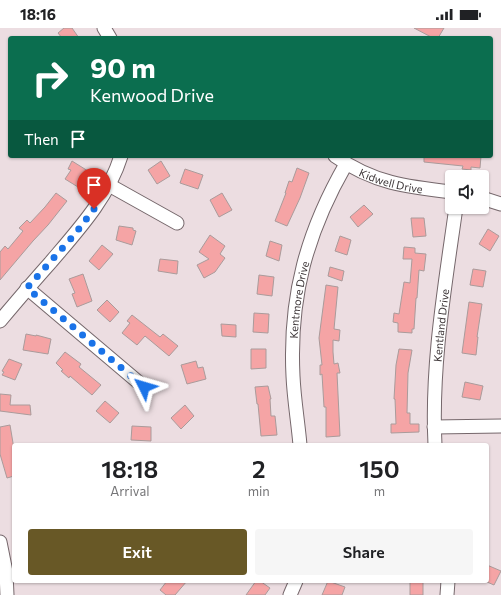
<!DOCTYPE html>
<style>
:root{--surface:#fff;--page:#f6f6f6;--text:#202124;--muted:#757577;--accent:#685826}
body{margin:0;font-family:Commissioner,sans-serif;background:var(--page);color:var(--text);height:100vh;display:flex;flex-direction:column;font-size:15px;white-space:nowrap}
*{box-sizing:border-box;margin:0}
p{font-size:13px;color:var(--muted)}
.icon{flex:none;width:22px;height:22px;fill:none;stroke:currentColor;stroke-width:2;stroke-linecap:round;stroke-linejoin:round}
.map{position:relative;flex:1;overflow:hidden}
.side{position:absolute;left:12px;top:415px;width:477px;height:140px;display:flex;flex-direction:column;background:var(--surface);border-radius:4px;box-shadow:0 1px 3px #0004}
.side>*{flex:none}
.banner{position:absolute;left:8px;top:8px;width:485px;height:122px;border-radius:4px;box-shadow:0 1px 3px #0004;background:#0b6e4f;color:#fff;overflow:hidden}
.buttons{position:absolute;left:445px;top:142px;display:grid;gap:8px}
.buttons a{display:grid;place-items:center;width:44px;height:44px;border-radius:4px;background:var(--surface);box-shadow:0 1px 3px #0004;font-size:20px}
.pin{position:absolute;display:grid;place-items:center;width:34px;height:34px;color:#fff;margin:-41px -17px;border-radius:50% 50% 50% 0;rotate:-45deg;box-shadow:0 0 4px #0007}
.pin .icon{rotate:45deg}
.me{position:absolute;width:44px;margin:-22px;rotate:310deg;stroke-linejoin:round;filter:drop-shadow(0 0 3px #0008)}
.turn{display:flex;align-items:center;gap:14px;height:84px;padding:0 16px;font-size:18px}
.turn .icon{width:52px;height:52px;stroke-width:2.5}
.turn b{display:block;font-size:28px;line-height:34px}
.then{display:flex;align-items:center;height:38px;padding:0 16px;background:#0003;gap:8px;font-size:15px}
.eta{display:flex;justify-content:space-evenly;align-items:center;height:68px;text-align:center}
.eta b{font-size:24px;font-weight:600;line-height:28px}
.cta{display:flex;gap:8px;margin-top:auto;padding:8px 16px}
.cta a{flex:1;height:46px;border-radius:4px;background:var(--accent);color:#fff;font-size:16px;font-weight:600;line-height:46px;text-align:center}
.cta a+a{background:var(--page);color:var(--text)}
.status{display:flex;justify-content:space-between;align-items:center;height:28px;padding:0 20px;background:var(--surface);direction:ltr}
.status svg{height:11px;fill:currentColor}
.map>svg:first-child{display:block}
.building{fill:#f5a4a5;stroke:#aa9b9b}
.lines{fill:none;stroke-linecap:round;stroke-linejoin:round}
.minor-casing{stroke:#75676b;stroke-width:15}
.minor{stroke:#fff;stroke-width:13}
.route{stroke:#1a73e8;stroke-width:7;stroke-dasharray:0 12.6}
.labels{text-anchor:middle;dominant-baseline:central;stroke-width:4;stroke-linejoin:round;paint-order:stroke}
.street-label{font-size:11px;fill:#3e3739;stroke:#ecdde1}
</style>
<div class="status"><b>18:16</b><svg viewBox="0 0 49 12"><path d="M0 12V9h3v3zM5 12V6h3v6zM10 12V3h3v9zM15 12V0h3v12zM26 1h20v11H26zM47 4h2v5h-2z"/></svg></div>
<div class="map">
<svg width="501" height="567" viewBox="0 0 501 567">
<rect width="100%" height="100%" fill="#ecdde1"/>
<path class="building" d="M64,0h8l7,10h-17l-4,-5z
M414,0h30l-6,10h-5z
M424,128h57l-1,12 -9,-1v3l-9,-1 1,-3 -39,-4z
M72,133l16,10 -10,16 -13,-8 6,-9 -3,-1z
M161,133l9,15 -13,8 -9,-14z
M297,140l12,5 -9,25 -13,28 -12,-5 11,-28h-1l4,-12 3,1z
M185,141l18,6 -5,14 -18,-6z
M56,165l11,8 -19,24 -15,16 -33,39v-28l5,-6 3,3 15,-18 -4,-3 8,-8 3,3 15,-16z
M222,165l10,17 -13,7 -9,-17z
M364,177l9,9 -15,13 -8,-10z
M411,190h13l2,18 -13,1z
M119,198l14,2v2l3,1 -4,14 -16,-5z
M488,201l11,7 -9,15 -11,-7z
M210,207l15,11 -5,8 5,4 -10,14 -11,6 -7,-13 12,-6 -10,-7z
M340,208l11,4 -4,15 -12,-4z
M270,213l12,4 -3,16 -13,-5z
M102,217l11,9 -14,16 -10,-9z
M404,219l11,1v5l11,1 -2,17 -5,-1 -2,28h-1l-2,31h-2v4l-14,-1v-9l-5,-1 1,-9 5,1 5,-32 6,1 2,-24h-9z
M160,231l18,2 -1,13 -19,-3z
M330,239l14,4 -2,10 -14,-5z
M473,241l13,2 -3,16 -13,-2z
M83,246l9,27 -15,6 -5,-13 3,-1 -6,-14z
M259,247l15,2 -2,19 -15,-2z
M326,257l12,2 -4,42 6,1 -1,11 -6,-1v12l1,12 4,-1 2,10h-3l3,63 -14,1v-30h-2l-2,-33 -2,1v-10h2l-3,-27z
M107,272l12,12 -9,10 -13,-12z
M469,274l13,2 -5,33h1l-2,18 -14,-2z
M254,285l15,1 -1,19 -15,-1z
M132,287l28,22 3,-3 15,12 -9,10 -24,-20 -8,9 -15,-12 8,-10 -3,-2z
M221,296l15,1v12l-14,-1z
M26,306l10,2v-1l15,4 -3,15 -25,-4z
M251,321h15v19l-15,1z
M399,321l13,1 -4,23 -1,40h3v11h9v8l-28,1v-9h5l-1,-25h-1l2,-34z
M65,324l16,12 -2,3 22,18 -9,10 -22,-19 -1,2 -8,-7 2,-1 -7,-7z
M9,331l13,5 -7,16 -13,-5 2,-3 -2,-1z
M196,333l2,7 5,-1 3,12 -19,5 -6,-19z
M465,354l18,4 -3,14 -18,-3z
M268,358l3,13h-1l1,17h4l2,19 -16,1 -3,-32h-1l-2,-17z
M0,366l11,1 -1,10h20l1,10 -31,-4z
M105,373l14,12 -9,10 -14,-12z
M185,377l9,11 -13,13 -10,-11z
M10,397l4,24v27l-7,2 -7,-24v-27z
M132,398l19,1v14l-20,-1z
M487,537l14,6 -7,14 -7,-3z
M167,553h20l-12,14h-9l-6,-5z
M256,553h4l10,7 -5,7h-19z
M328,553l17,6 -3,8h-20z
M410,553h13v14h-13z"/>
<g class="lines">
<defs>
<g id="minor">
<path d="M104,0l6,10"/>
<path id="s1" d="M335,128c38,27 72,31 117,36"/>
<path d="M109,157l68,38"/>
<path d="M482,170l19,6"/>
<path d="M27,260l117,99"/>
<path d="M0,293c16,-19 33,-39 50,-58 28,-33 58,-65 71,-107"/>
<path d="M434,399l67,-1"/>
<path id="s2" d="M300,417c-2,-23 -6,-46 -7,-69 -4,-80 14,-144 53,-212"/>
<path id="s3" d="M435,417c-4,-80 10,-159 21,-238"/>
<path d="M0,514l6,30 1,23"/>
<path d="M290,567l6,-14"/>
<path d="M447,567l1,-14"/>
</g>
</defs>
<use href="#minor" class="minor-casing"/>
<use href="#minor" class="minor"/>
</g>
<g class="lines">
<path class="route" d="M94,181l-19,25 -48,54 117,99"/>
</g>
<g class="labels">
<g class="street-label">
<text stroke="none"><textPath href="#s1" startOffset="62">Kidwell Drive</textPath></text>
<text stroke="none"><textPath href="#s2" startOffset="146">Kentmore Drive</textPath></text>
<text stroke="none"><textPath href="#s3" startOffset="120">Kentland Drive</textPath></text>
</g>
</g>
</svg>
<div class="buttons">
<a><svg class="icon" aria-label="sound" viewBox="0 0 24 24"><path d="M4 9h4l5-4v14l-5-4H4zM17 9q2 3 0 6"/></svg></a>
</div>
<div class="pin" style="left:94px;top:181px;background:#d93025"><svg class="icon" aria-label="arrive" viewBox="0 0 24 24"><path d="M6 21V4h12l-3 4 3 4H6"/></svg></div>
<svg class="me" style="left:144px;top:359px" viewBox="-20 -20 40 40"><path d="M0-17L14 15 0 8-14 15z" fill="#1a73e8" stroke="#fff" stroke-width="4"/></svg>
<div class="banner">
<div class="turn"><svg class="icon" aria-label="right" viewBox="0 0 24 24"><path d="M7 20v-9h11M14 6l5 5-5 5"/></svg><div><b>90 m</b>Kenwood Drive</div></div>
<div class="then">Then<svg class="icon" aria-label="arrive" viewBox="0 0 24 24"><path d="M6 21V4h12l-3 4 3 4H6"/></svg></div>
</div>
<section class="side">
<div class="eta">
<div><b>18:18</b><p>Arrival</p></div>
<div><b>2</b><p>min</p></div>
<div><b>150</b><p>m</p></div>
</div>
<div class="cta"><a>Exit</a><a>Share</a></div>
</section>
</div>
